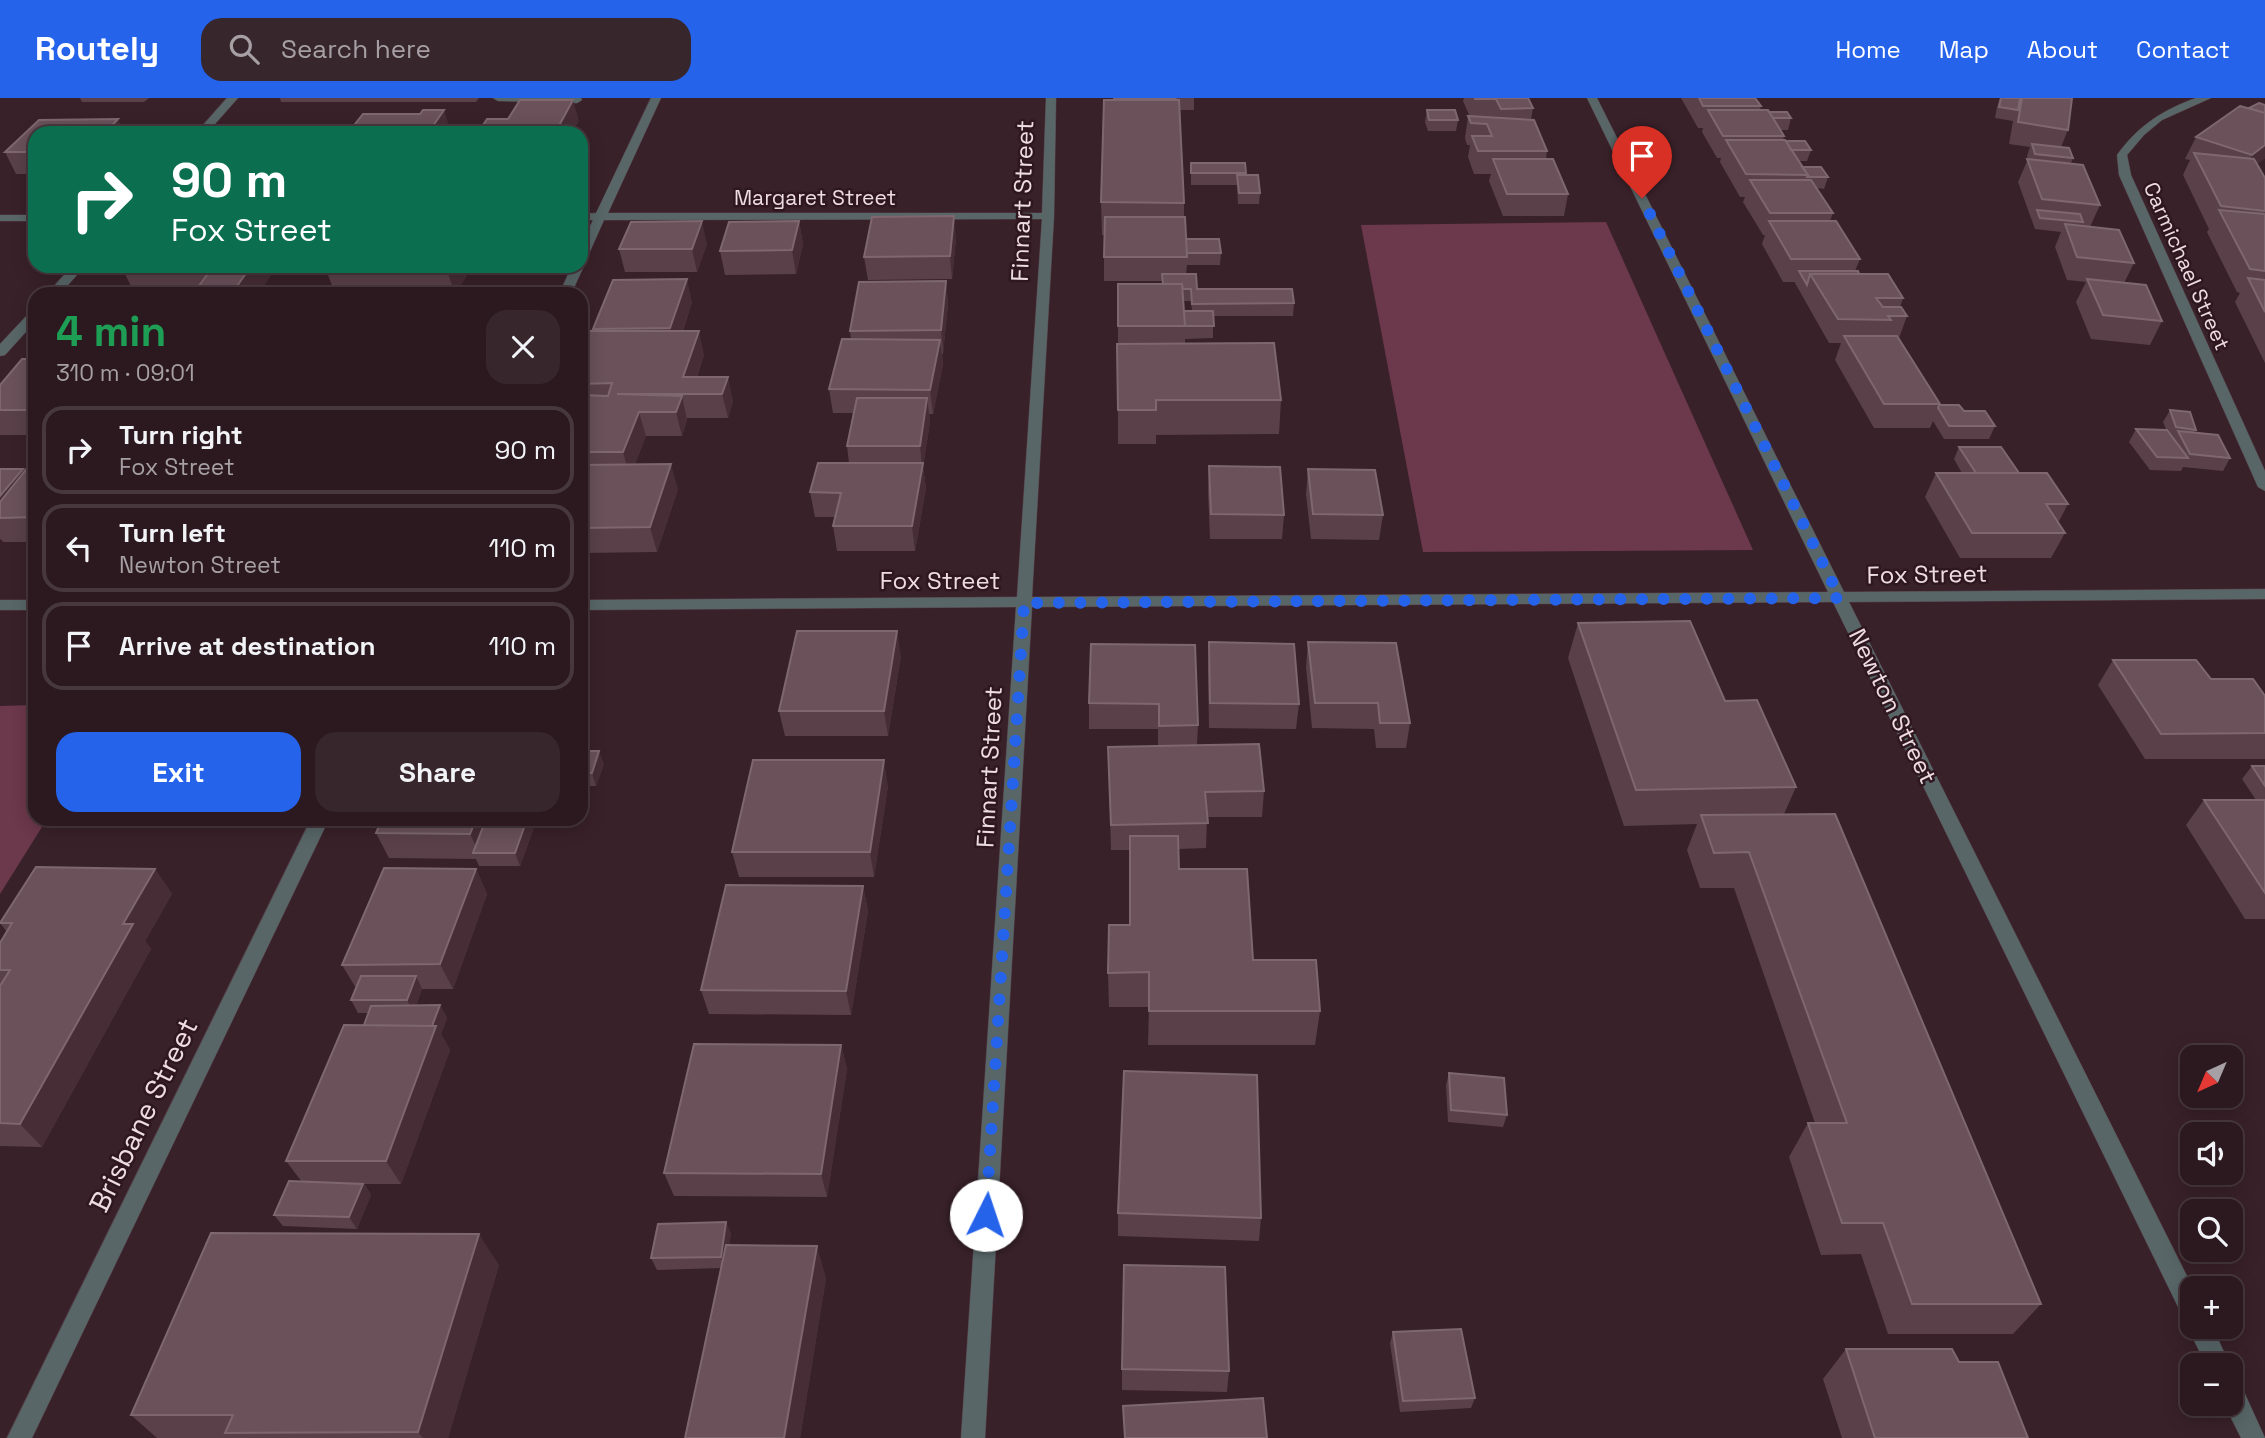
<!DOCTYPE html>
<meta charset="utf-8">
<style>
:root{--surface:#2b191f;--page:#37262c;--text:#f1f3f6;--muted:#a6a0a4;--line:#47383d;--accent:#2563eb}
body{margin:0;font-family:"Space Grotesk",sans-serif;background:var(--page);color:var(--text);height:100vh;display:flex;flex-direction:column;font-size:26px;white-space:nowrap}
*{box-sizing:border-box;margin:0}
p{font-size:23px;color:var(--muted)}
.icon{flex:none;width:38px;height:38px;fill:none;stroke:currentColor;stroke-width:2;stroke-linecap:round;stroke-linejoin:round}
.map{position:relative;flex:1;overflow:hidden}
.panel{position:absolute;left:28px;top:189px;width:560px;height:539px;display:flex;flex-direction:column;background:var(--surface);border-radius:21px;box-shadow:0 4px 18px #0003,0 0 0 2px var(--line)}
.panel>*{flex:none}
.hud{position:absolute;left:28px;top:28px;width:560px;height:147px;border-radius:21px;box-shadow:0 4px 18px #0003,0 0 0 2px var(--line);background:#0b6e4f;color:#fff;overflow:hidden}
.needle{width:46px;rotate:224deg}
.buttons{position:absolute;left:2180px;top:947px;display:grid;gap:14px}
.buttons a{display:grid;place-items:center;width:63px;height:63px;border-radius:14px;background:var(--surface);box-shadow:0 4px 18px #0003,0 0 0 2px var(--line);font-size:35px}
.pin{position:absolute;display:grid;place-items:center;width:60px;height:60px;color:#fff;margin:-72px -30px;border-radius:50% 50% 50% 0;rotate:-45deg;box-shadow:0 0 7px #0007}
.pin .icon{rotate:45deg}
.me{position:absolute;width:77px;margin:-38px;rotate:4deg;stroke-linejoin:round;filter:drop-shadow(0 0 5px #0008)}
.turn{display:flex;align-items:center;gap:24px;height:147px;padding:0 28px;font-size:32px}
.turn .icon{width:91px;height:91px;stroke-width:2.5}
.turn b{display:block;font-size:49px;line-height:60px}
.round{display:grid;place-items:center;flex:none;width:74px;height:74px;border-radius:21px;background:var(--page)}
.headline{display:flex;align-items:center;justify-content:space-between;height:119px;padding:0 28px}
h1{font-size:42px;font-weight:800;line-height:52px;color:#1e9e55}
.cta{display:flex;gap:14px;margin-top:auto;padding:14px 28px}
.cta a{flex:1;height:80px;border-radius:21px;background:var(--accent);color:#fff;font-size:28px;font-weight:800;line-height:80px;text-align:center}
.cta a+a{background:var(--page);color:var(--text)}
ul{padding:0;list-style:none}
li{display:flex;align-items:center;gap:21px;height:88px;margin:0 14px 10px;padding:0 14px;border:4px solid var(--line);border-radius:21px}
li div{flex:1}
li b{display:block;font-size:26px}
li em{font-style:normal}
header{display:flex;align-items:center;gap:42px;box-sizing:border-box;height:98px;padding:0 35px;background:var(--accent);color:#fff}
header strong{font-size:33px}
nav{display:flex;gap:38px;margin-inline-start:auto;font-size:24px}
.search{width:490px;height:63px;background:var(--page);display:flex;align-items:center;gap:18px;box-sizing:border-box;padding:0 24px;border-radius:21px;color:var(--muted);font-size:26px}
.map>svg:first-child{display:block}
.green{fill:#6c384b}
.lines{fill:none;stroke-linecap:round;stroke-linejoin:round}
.service-casing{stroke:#563f46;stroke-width:1}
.minor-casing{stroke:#563f46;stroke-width:1}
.service{fill:#586668;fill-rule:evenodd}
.minor{fill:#586668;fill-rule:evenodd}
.wall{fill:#5a4149;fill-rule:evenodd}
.shaded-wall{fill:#462d36}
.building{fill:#6a515a;stroke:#7e676f;stroke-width:2}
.route{stroke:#2563eb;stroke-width:12;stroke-dasharray:0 21.6}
.labels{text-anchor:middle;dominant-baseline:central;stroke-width:5;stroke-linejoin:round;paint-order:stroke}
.far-street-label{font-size:21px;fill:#eddce1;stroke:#2f1720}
.street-label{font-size:24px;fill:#eddce1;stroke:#2f1720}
.near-street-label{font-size:28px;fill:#eddce1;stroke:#2f1720}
</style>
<header>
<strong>Routely</strong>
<div class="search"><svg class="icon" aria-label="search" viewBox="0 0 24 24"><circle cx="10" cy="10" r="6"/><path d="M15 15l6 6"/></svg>Search here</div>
<nav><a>Home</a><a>Map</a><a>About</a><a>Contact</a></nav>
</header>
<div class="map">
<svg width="2265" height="1340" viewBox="0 0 2265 1340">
<rect width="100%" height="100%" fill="#392129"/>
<path class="green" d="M1606,124l147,328 -330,2 -62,-327z
M35,607v114h12l-47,75v-188z"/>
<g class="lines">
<defs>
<path id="service" d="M493,0h88l1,2 -5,3 -79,-2z"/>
<path id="minor" d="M227,0h11l-31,35h-11z
M651,0h10l-53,115h434l4,-115h10l-2,118 -22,381 796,-5 -241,-494h10l247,494 421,-3v10l-416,3 344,686v38h19l18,39h-24l-19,-39 2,-3 -4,-2 -352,-719 -801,5 -47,831h-24l55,-831 -435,3v-10l436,-3 25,-378 -438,1 -17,38 -6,4v-17l12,-25h-12v-6l15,-1z
M2196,0h15l-49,22 -18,15 -17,20 4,20 134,296v20l-7,-4 -139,-312 -2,-20c21,-29 45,-45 79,-57z
M0,117h35v6h-35z
M581,165l3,3 -13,28h-12l13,-28h9z
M72,168h13l-25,28h-13z
M35,212v12l-30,33 -5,1v-12l31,-33z
M0,502h35v10h-35z
M311,721h18l-297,619h-25z
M2231,1282l9,3 25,55h-24l-17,-34h7z"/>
</defs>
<use href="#service" class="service-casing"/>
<use href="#minor" class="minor-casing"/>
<use href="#service" class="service"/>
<use href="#minor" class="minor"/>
</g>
<path class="wall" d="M80,0h69l-5,4h-62z
M280,0h199l-3,4h-195z
M1113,0h81v12h-15l5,93v14l2,22 35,14 -1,12h-33l-1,9 11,15 97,14 -1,13h-80v22l-28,1v5l96,56 -2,34 -123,1v9h-38v-160h44v-3h-58v-46h-2l-1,-33zM1184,203h7l1,10h-8z
M1464,0h64l5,10 -2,12 16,31 -1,8 22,35 -4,22h-61l-14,-35 2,-7h-17l-6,-17 2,-12h-3l-2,-7 3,-22 2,1 -7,-16z
M1681,0h74l6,8 -1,4 9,2 22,6 -3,12h-8l4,6 -1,4 28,10 -4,11h-8l3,6 26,10 -4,12 -7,-1 16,25 -3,8 30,38 -5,12 48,27 -3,9 7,9 -8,22 41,66 -1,1 25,6 31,15 -6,13h-45l-11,-18 -3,7h-56l-39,-68 6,-17h-12l-34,-60v-1h-12l-21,-38 3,-9h-2l-20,-33 2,-5h-5l-20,-35 1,-4h-4l-15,-26 1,-4h-5z
M2000,0h72l-4,32 -7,17 12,11 -2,5 29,42 -10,22 44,36 -10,20 38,38 -12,24 -59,-6 -15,-37 10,-20 -19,-2 -12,-33 6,-15 -26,-3 -17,-47 10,-23 -1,-3 3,-9 -21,-3 4,-23 -18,-3 2,-11z
M2265,7v53l-8,6 8,14v185l-30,-61 5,-9 -3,-1 -30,-60 2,-3 -26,-54 7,-15 -5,-1 11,-22 53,-29z
M1427,12l31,10 -2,11h-28l-3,-9z
M35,35v41h-19l-11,-22z
M1191,65h54l1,12 14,18 -1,11h-21l-1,-19h-46z
M799,123l4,23 -7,30 -71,1 -5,-24z
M956,141l-4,40 -84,1 -4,-23z
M707,146l-10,28h-72l-6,-23z
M130,168h147l-19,28h-123l-11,-22z
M473,168l-18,28 -120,-1 -9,-23z
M946,183l2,23 -5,50h-1l1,10 -10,50h-4l1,8 -7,45 3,21 -11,63h-78l-4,-25 2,-9h-20l-5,-25 39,-29 -2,-17 6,-33h-20l-4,-24 22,-50 -1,-8z
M692,204l-9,29 21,24 -7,22 36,24 -5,17h-41v2l-5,16h-36l-11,28 43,25 -21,63 -76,1v-207l13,-15 -1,-2z
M35,261v76h-35v-50z
M2170,312l26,20 -2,3 36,25 -7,13 -40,-4 -2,4 -31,-1 -21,-28 7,-13h30l-3,-7z
M1959,349l60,26 49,31 -10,19 7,10 -14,25h-91l-35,-61 11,-24h26l-8,-14z
M1209,368l75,49 -2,24h-72l-2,-48z
M35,369v75h-32l-2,-3 -1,1v-71h23l1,2z
M1308,371l75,46 -4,25 -68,-1 -5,-45z
M1578,525l147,78 71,86 -12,27 257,490 -28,30h-125l-27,-80 -40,1 -32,-98 19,-34h7l-81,-235h-34l-13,-38 10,-26 -73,2 -56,-168z
M1209,544l90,62 -3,25 -87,-1 -1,-60z
M1308,544l102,81 -4,25h-30l-2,-19 -62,-1 -6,-61z
M1091,546l107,81 -1,20 67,46 -2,26h-55l-1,31 -27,1v20l74,91 67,51 -5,34h-167l1,-38h-40l-1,-34 22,-48v-75h-19l-3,-103 50,-1v-17h-69v-26z
M901,558l-13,80h-103l-6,-25z
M2113,562l98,19 54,17v63h-120l-47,-74z
M581,653l23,13 -8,22h-15z
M2252,668h13v153h-20l-59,-94 18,-25h52l-14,-21z
M888,688l-14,91h-135l-7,-25z
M537,721l-17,47h-41l-3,-7 -87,-1 -13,-25z
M155,771l17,25 -27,47 6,8 -109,198 -42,-1v-203l7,-11 -7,-9z
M476,771l11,25 -34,95h-31l-6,17 24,-1 7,13 -6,16 9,16 -49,134h-37l7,11 -14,34 -74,-3 -9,-11 28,-33 -16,-21 78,-136 5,-12h-11l-7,-13 5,-12 -14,-23z
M863,788l5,25 -17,104 -142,-1 -8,-24z
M841,947l6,24 -20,128 -153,-1 -10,-23z
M1449,975l58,42 -4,12 -55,-5 -2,-37z
M1118,1115l143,5 -2,23 -141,-5z
M726,1124l5,12 -2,11 97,33 -26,160h-115l36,-170 -64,2 -6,-12z
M499,1167l-51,173h-291l-26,-23z
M1393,1234l82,66 -4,10 -71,4 -10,-69z
M1846,1251l182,89h-186l-19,-59z
M1122,1271l107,2 -2,21 -105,-2z"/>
<path class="shaded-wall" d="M573,2l6,21 -7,12h-17z
M444,12l7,22 -1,1h-22z
M118,21l7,14h-20z
M2265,47v13l-25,19 12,-22z
M954,118l2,23 -4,40 -2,-23z
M702,123l5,23 -10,28 -5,-23z
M799,123l4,23 -7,30 -4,-24z
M251,168h26l-19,28h-21l-2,-5z
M450,168h23l-18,28 -8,-23z
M687,181l5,23 -16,50 -6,-24z
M946,183l2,23 -5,50 -2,-24z
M699,233l5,24 -13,39 -8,-17z
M940,242l3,24 -10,50 -3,-24z
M728,279l5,24 -5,17 -6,-24z
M682,298l5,24 -5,16 -6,-24z
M927,300l3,24 -7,45 3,21 -11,63 -3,-25 10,-59 -2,-21z
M639,314l7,24 -16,41 -7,-25z
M671,366l7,25 -21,63 -7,-25z
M23,371l12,20 -35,29v-22z
M897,533l4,25 -13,80 -4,-25z
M599,653l5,13 -8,22 -4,-13z
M884,662l4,26 -14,91 -4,-25z
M476,721h21l-18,34 -9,-19z
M527,721h10l-17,47 -5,-13z
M155,771l17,25 -27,47 6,8 -109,198 -22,-23 103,-200z
M476,771l11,25 -34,95 -13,-25z
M863,788l5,25 -17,104 -5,-24z
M416,878l6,13 -8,23 -7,-12z
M440,907l7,13 -6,16 9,16 -49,134 -15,-23z
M841,947l6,24 -20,128 -6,-23z
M363,1086l8,11 -14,34 -8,-12z
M726,1124l5,12 -5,34 -5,-11z
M479,1136l20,31 -51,173h-25l-5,-6z
M817,1148l9,32 -26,160h-16z"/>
<path class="building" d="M1114,0h61l1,2h-62z
M1475,0h53l5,10 -32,1 -5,-10h-21z
M1699,0h56l6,8h-58z
M2001,0h19l-2,12 -19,-3z
M2022,0h50l-4,32 -50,-8z
M520,2h53l-18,33h-77l9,-14h21z
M1104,2h75l5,103 -83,-1z
M2259,5l6,2v8l-16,-5z
M2240,8l25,7v32l-13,10 -56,-18z
M423,12h21l-16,23h-80l15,-19h57z
M1427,12h28l3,10h-29z
M1708,12h60l16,26h-61z
M1769,14h18l4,6h-18z
M1468,18l66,4 13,31h-69l-6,-15h20l-5,-12 -16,-1z
M118,21l-13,14h-70v19h-30l34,-32z
M1726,42h59l23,35 -62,-1z
M1786,43h19l6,9h-20z
M2032,46l37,4 4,10 -38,-4z
M2194,55l60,6 11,19v33l-44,-5z
M1493,61h60l15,35h-61z
M2027,61l56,6 17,40 -58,-6z
M1191,65h54l1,10h-55z
M1802,69h19l7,10h-21l1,-2z
M1237,77h21l2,18h-21z
M1750,82h61l22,33h-63z
M2037,112l43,4 3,8 -43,-4z
M2219,112l46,4v57l-15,-2z
M954,118l-4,40 -86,1 8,-40z
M1105,119h80l2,40h-83z
M702,123l-10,28h-73l12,-27z
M799,123l-7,29 -72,1 9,-29z
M1769,123h67l24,38h-69z
M2065,126l54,6 15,33 -57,-6z
M1186,141h33l2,14h-34z
M130,168h121l-16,23 -39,1 13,-18h-85z
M329,168h121l-3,5 -121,-1z
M1799,173h59l1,3h-49l-3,11z
M1162,176h34l1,15h95l2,14 -102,1 -1,-15h-8l-1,-5h-19z
M1810,176h78l15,24h-27l7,9h18l6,9h-19l3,4 -53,-1z
M2248,180l17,2v32z
M687,181l-17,49 -77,1 20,-49z
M2087,181l59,6 16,36 -59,-6z
M946,183l-5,49 -91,1 9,-49z
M1118,186h64l3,42h-67z
M1184,213h29l1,15h-30h1z
M587,233h112l-16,46h45l-6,17h-105l65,2 -6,16h-37l-16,40h-42v-57l27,1 4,-13 -31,1v-38z
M1844,238h53l43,68h-56z
M842,241l98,1 -10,50 -101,-1z
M1274,245l7,57h-125v10h-38l-1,-66z
M22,261h13v51h-35v-25z
M857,300h70l-7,48h-73z
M1939,307h20l5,6h21l10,15h-46l-11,-18z
M2170,312l20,2 6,18 -20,-3z
M2136,331l31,1 21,28 -31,-1z
M2178,333l40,4 12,23 -40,-4z
M1959,349h42l18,26h-43z
M818,365h105l-11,63h-79l8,-33 -31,-1z
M671,366l-21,63 -69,1v-63z
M1209,368l71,1 4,48 -73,-1z
M28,369h7v50l-35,1v-16z
M0,371h23l-23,27z
M1308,371l67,1 8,45 -70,-1z
M1936,375h111l21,31h-22l19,29h-93z
M1690,523l35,80 32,-1 39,87 -160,3 -58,-167z
M797,533h100l-13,80h-105z
M1209,544l85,2 5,60 -89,-1z
M1308,544l88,1 14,80h-30l-2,-20h-63z
M1091,546l104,1 3,80 -39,1v-22l-70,-1z
M2113,562h83l15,19h42l12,17v37l-104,1z
M1259,646l5,47 -59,1 3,31 -97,2 -3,-78z
M581,653h18l-7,22h-11z
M753,662h131l-14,92h-138z
M2252,668h13v20z
M2204,702h61v93z
M1835,716l206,490h-129l-29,-81h-41l-34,-100h39l-98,-271 -35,1 -13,-38z
M382,721h94l-6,15 -94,-1z
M486,721h41l-12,34h-42z
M1130,738h48l1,33h68l6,91h63l4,51h-171v-39l-41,1 1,-48h21z
M36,769l119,2 -32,55h10l-113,200 -20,-1v-137l10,-16h-10v-27l12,-20h-12z
M384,770l92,1 -36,95 -98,1z
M726,787l137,1 -17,105 -145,-1z
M361,878h55l-9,24h-56z
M440,907l-8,21 -68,-1 7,-19z
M344,927l92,1 -50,135h-100z
M694,946l147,1 -20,129 -157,-1z
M1124,973l133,4 4,143 -143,-5z
M1449,975l55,5 3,37 -56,-5z
M289,1083l74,3 -14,33 -75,-2z
M726,1124l-5,35 -70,1 7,-34z
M211,1135l268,1 -61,198 -193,1 8,-18h-102z
M726,1147l91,1 -33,192h-99z
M1124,1167l101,2 4,104 -107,-2z
M1461,1231l14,69 -72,3 -10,-69z
M1846,1251h106l7,13h39l30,76h-153z
M1263,1300l4,40h-142l-2,-32z"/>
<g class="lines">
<path class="route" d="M986,1117l38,-612 816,-5 -198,-400"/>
</g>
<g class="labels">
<g class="far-street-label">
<text x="815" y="99">Margaret Street</text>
<text transform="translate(2187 168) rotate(66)">Carmichael Street</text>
</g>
<g class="street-label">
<text transform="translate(1022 103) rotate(-88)">Finnart Street</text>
<text transform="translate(1927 476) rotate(-1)">Fox Street</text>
<text x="940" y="482">Fox Street</text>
<text transform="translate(1893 608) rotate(64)">Newton Street</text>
<text transform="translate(989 669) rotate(-87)">Finnart Street</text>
</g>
<g class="near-street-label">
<text transform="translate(143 1017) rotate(-64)">Brisbane Street</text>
</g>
</g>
</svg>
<div class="buttons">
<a><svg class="needle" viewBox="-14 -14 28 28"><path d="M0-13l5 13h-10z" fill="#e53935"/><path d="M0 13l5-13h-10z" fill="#a6a0a4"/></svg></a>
<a><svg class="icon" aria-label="sound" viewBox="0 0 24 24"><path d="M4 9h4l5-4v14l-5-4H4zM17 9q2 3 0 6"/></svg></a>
<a><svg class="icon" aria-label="search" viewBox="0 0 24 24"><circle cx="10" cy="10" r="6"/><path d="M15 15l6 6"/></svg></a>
<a>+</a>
<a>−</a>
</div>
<div class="pin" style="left:1642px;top:100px;background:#d93025"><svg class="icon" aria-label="arrive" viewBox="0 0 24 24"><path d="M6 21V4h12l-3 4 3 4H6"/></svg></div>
<svg class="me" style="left:986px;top:1117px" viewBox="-20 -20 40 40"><circle r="19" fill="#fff"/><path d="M0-13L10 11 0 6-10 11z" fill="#2563eb"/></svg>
<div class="hud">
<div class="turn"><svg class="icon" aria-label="right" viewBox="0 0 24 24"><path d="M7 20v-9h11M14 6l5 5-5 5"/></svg><div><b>90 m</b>Fox Street</div></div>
</div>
<section class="panel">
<div class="headline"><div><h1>4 min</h1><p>310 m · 09:01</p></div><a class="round"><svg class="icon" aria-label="close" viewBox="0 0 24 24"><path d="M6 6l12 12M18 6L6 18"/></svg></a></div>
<ul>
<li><svg class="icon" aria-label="right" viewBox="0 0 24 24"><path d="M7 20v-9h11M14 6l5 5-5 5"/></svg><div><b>Turn right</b><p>Fox Street</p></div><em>90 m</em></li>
<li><svg class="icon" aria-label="left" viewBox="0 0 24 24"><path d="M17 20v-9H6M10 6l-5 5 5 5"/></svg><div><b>Turn left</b><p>Newton Street</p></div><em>110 m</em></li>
<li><svg class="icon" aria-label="arrive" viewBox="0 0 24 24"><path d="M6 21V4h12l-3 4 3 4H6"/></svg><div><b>Arrive at destination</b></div><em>110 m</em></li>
</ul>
<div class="cta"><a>Exit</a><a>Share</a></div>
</section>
</div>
